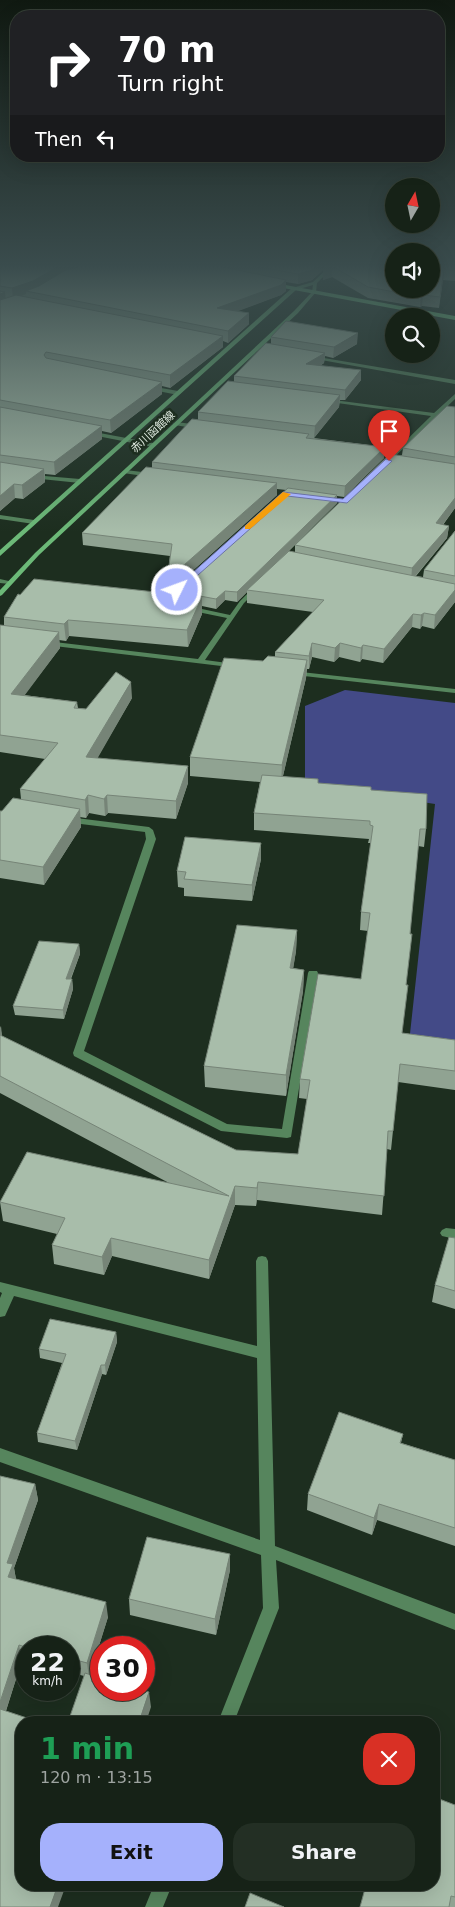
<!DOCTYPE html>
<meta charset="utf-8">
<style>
:root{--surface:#162217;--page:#232f24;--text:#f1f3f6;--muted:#9ea4a1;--line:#353f36;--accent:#a5b1fc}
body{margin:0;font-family:"DejaVu Sans","Noto Sans JP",sans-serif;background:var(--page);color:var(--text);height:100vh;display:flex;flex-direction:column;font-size:19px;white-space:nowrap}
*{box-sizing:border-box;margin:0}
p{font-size:16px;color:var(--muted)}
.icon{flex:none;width:28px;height:28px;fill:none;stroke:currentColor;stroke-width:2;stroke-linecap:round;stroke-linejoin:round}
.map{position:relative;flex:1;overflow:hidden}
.drawer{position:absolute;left:15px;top:1716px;width:425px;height:175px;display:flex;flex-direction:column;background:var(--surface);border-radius:20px;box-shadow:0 5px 20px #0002,0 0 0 1px var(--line)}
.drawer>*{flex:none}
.guide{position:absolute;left:10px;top:10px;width:435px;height:152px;border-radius:20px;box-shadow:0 5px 20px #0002,0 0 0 1px var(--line);background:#202124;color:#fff;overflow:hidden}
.needle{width:32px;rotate:9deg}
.buttons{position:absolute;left:385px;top:178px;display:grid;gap:10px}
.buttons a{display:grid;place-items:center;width:55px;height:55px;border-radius:50%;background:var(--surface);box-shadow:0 5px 20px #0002,0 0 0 1px var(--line);font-size:25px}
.speed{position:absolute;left:15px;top:1636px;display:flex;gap:10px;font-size:25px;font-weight:700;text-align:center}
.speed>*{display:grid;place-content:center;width:65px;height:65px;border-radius:50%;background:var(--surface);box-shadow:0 5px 20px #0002,0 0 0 1px var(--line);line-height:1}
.speed small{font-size:12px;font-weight:400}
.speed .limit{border:8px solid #d22;background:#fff;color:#111}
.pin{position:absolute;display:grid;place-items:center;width:42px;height:42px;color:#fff;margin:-51px -21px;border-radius:50% 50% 50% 0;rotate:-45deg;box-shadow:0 0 5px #0007}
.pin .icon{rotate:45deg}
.me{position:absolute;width:55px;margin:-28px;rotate:48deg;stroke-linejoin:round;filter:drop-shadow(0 0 4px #0008)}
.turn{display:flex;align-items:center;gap:18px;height:105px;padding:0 25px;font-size:22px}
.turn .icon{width:65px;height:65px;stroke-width:2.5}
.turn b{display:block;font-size:35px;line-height:42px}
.then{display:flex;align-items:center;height:48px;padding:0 25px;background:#0003;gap:10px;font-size:19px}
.round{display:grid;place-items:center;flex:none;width:52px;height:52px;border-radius:20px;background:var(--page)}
.head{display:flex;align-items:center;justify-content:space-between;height:85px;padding:0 25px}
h1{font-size:30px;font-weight:600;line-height:38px;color:#1e9e55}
.action{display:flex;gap:10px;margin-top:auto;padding:10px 25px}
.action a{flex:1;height:58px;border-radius:20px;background:var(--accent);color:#111;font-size:20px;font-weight:600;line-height:58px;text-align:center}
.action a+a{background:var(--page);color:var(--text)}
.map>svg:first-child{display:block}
.green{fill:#434a87}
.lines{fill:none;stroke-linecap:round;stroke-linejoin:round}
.minor{fill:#56855d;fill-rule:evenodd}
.tertiary{fill:#56855d;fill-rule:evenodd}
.secondary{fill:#6cb978;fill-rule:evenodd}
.primary{fill:#7ce28e;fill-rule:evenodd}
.wall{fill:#90a392;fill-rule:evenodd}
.shaded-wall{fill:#768477}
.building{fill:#a8bdaa;stroke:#768477}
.route{fill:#a5b1fc;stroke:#6b73a4}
.slow{fill:#f59e0b}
.labels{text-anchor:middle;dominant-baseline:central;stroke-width:5;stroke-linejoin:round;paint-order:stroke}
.far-street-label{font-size:11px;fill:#e1ece2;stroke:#1d2e1f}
</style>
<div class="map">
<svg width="455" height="1907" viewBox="0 0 455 1907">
<rect width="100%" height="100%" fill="#1d2e1f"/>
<path class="green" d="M345,690l110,13v346l-46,-6 26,-239 -130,-20v-78z"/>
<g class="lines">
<path class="minor" d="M312,356l143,24v4l-145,-26z
M150,386l28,5 3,2 -3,2 -30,-6 -1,-1z
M455,394v5l-69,66 -3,-2 1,-1 47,-46 -108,-15 3,-2 108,14z
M176,422l24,3 3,2 -3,2 -26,-4 -1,-1z
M89,431l64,12 3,2 -3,2 -66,-13 -1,-1z
M125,470l26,3 3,2 -3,2 -28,-4 -1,-1z
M33,475l47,4 3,2 -3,2 -49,-5 -1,-1z
M0,515l34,5 3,2 -3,2 -34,-5z
M254,587l5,1 -15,15 -39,57 30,4 4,2 -1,2 -192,-23 -4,-2 4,-2 152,18 29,-41 -39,-8v-4l42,9 10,-14z
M292,671l163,18v4l-160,-18 -4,-2z
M68,817l81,10 4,3 3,9 -72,212 143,73 55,5 26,-156 1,-2h8l1,2 -27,164 -4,1 -66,-7 -147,-75 -1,-3 73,-214 -1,-7 -80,-10 -1,-2z
M446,1228l9,1v10l-13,-3 -2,-3 2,-3z
M262,1256l4,1 2,4 7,285 180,68v16l-179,-70 3,48 -45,114h-16l45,-114 -2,-53 -261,-93v-14l260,92 -3,-182 -243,-62 -9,20 -5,1v-19l2,-5 -2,-1v-10l257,64 -1,-85 2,-4z
M154,1885h18l-9,22h-18z"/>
<path class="tertiary" d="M0,579l13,3 -3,2 -10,-1z"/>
<path class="secondary" d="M331,265h4l-18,18 -1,9 -18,21 -259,242 -37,40 -2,1v-6l35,-37 259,-242 18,-19 1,-7 -17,5 -296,266v-6l292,-262 21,-6z"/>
<path class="primary" d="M269,282l186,34v4l-188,-35z"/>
</g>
<path class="wall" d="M0,265h455v16l-12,-1 -4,28 -17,-2 -2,1 -52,-9 -36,-21 -9,3v-10l-11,10 -14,4 -12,-2v9l-5,4 -44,16 12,2v11l-21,19 -5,-2v6l-53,41 -8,-2v8l-51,39 -9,-2v8l-47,36 -10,-1v8l-22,17 -8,-1 -15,13z
M271,337l86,7 -24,14 -8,-2 -1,7 -4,3 41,14 -16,20h-5l-1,7 -25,31 71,9 -1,11 -40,39 -7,-1v7l-57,57 15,-8v-7l107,-90 1,-7 52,-41v101l-12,17 6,1 -2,12 -31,38 7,1 1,-7 31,-39v71l-21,27 -12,-3 -2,3 -8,-2 -29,36 -21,-4 -2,3 -21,-5 -5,5 -22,-5 -3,12h-2l-1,9 -23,98 35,7 53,7 55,39 -2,18 -6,-1 -8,88 -8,99 53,7v50l-57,-8 -7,68 -4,-1 -5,66 -125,-15 -1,6 -21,-1 -26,74 -97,-23 -8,19 -50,-11 -2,-19 5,-11 -54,-13 -3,-19 169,-19 -169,-90v-67l2,10 234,114 62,4 9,-55 -8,-1 1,-19 61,-100 7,-48 -8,-1 1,-18 10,-69h-3l1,-4 -115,-9v-17l6,-31 -70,-6v-19l73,-96 12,-4v-5l38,-40 -66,-9v-11l-10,10 -12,-2 -9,9 -14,-3v8l-14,33 -119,-11 -3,5 -7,-1 1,8 -36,47 53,7 1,6 8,1 46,-11 -35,60 91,8v17l-12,36 -68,-6 -3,3 -16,-3 -3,5 -6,-1 1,10 -37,58 -44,-7v-67h2l19,-12 -1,-10 25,-30 -45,-7v-127l4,1v-9l161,-24 3,-4 -1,-9 3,-24 -87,-11 -1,-12 70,-65v-6l46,-42v-8l36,-30v-6l37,-32zM277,489l9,1 -113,101 -2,-1 106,-95z
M261,843v16l-9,42 -68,-5v-8l-6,-1 -1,-16z
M297,930l-1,21 -3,17 11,2 -1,21 -17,105 -81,-9 -1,-21z
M79,944l1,10 -9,25h1l1,10 -9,30 -49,-4 -2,-9z
M455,1238v71l-23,-7 3,-17z
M116,1332l1,10 -11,33 -4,-1 -25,76 -39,-8 -1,-9 25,-70 -22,-5 -1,-9z
M403,1434l-2,9 54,17v86l-78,-26 -5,15 -65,-25 1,-16z
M0,1476l35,8 3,16 -24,68 2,11 92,38 -18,57 61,33 -67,-31 -15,-4v-24h-43v13l-4,-1 -16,51 -6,196z
M230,1570l-14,65 -86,-20 -1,-16z
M455,1805v102h-95z"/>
<path class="shaded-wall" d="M61,265h37l-64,26h-8v3l-13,5 -1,-11z
M318,265h10l4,1v11l-9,3v-10l-11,10 -14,4v-10z
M286,280v11l-5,4 -64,24v-11z
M5,292l1,11 -6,2v-11z
M423,295l-1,11 -2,1 1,-10z
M249,313v11l-21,19v-12z
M358,333l-1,11 -24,14 1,-11z
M223,336v11l-53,41v-13z
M325,353l-1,10 -19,11 1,-10z
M361,370v10l-16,20v-10z
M162,382v12l-51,39 -1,-13z
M340,395l-1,12 -25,31 1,-12z
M102,426v13l-47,36 -1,-13z
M385,447l-1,11 -40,39 1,-11z
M44,469l1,13 -22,17 -1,-14z
M277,483v12l-109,98 -1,-13z
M14,484l1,14 -15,13v-15z
M337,495v8l-88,87h-2v2l-10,10v-10z
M455,498v10l-20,27 1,-12z
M449,526l-2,12 -36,43 1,-13z
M455,590v12l-21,27 1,-14z
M225,591v9l-9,9v-10z
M202,597v17l-14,33 -1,-17z
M424,613l-2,13 -2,3 1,-14z
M413,614l-1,13 -29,36 1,-14z
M68,620l1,16 -3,5 -2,-17z
M59,632l1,16 -47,63 -2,-17z
M312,643v14l-3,12v-13z
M340,643l-1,14 -5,5 1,-14z
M363,645l-1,14 -2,3 1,-14z
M307,660l-1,18 -25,106 1,-19z
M131,682l1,16 -44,77 -2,-18z
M188,766v17l-12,36v-18z
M88,795l1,18 -3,5 -1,-18z
M107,795l1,18 -3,3 -1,-17z
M80,809l1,18 -37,58 -1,-18z
M261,843v16l-9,42v-16z
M297,930l-1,21 -6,38v-21z
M79,944l1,10 -13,34 -1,-9z
M304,970l-1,21 -17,105v-21z
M72,979l1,10 -9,30 -1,-9z
M1,1026l2,18 -3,3v-19z
M258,1182l-1,18 -1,6 1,-18z
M235,1186v19l-26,74v-19z
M111,1238l1,18 -8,19 -2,-18z
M116,1332l1,10 -11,33 -1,-10z
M101,1365l1,9 -25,76 -2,-9z
M35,1484l3,16 -24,68 2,12 -8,-3 -1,-14z
M379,1504l-2,16 -5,15 2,-17z
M230,1554v16l-14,65 -1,-16z
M106,1602l2,15 -19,61 -2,-15z
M19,1645l3,15 -20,63 -2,-7v-14z
M149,1692l2,15 -5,15h-7z
M58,1885h8l-8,22h-8z"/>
<path class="building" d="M0,265h61l-28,16 -21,7 -12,-2z
M84,265h94l5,1 2,-1h28l73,15 -5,5 -64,23 32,5 -21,18 -202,-40 13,-5 25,-15z
M250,265h68l-6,5 -14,4z
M328,265h66v24h37v-24h24v6l-11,-2 -4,28 -17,-2 -2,2 -53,-10 -36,-21 -9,4z
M0,291l5,1 -5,2z
M16,295l207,41 -53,39 -124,-23 -2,3 2,3 116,24 -52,38 -110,-20v-100z
M286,321l72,12 -24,14 -63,-10z
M266,343l59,10 -19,11 55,6 -16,20 -111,-14z
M228,381l112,14 -25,31 -117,-14z
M447,406l8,1v50l-52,-9z
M0,407l102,19 -48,36 -54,-7z
M192,419l117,15 -3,4 79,9 -40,39 -193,-24z
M390,454l65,10v34l-19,25 13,3 -37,42 -117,-23z
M0,462l44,7 -22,16 -8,-1 -14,12z
M146,467l131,16 -110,97 5,-36 -90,-11z
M288,488l49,7 -100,97 -12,-1 -9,8 -43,-8z
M455,531v45l-31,-6z
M289,551l166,33v6l-20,25 -11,-2 -3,2 -8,-1 -29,35 -21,-4 -2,3 -21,-5 -5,5 -23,-5 -3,13 -34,-4 49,-52 -77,-10z
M34,579l131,14 1,-4 36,8 -15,33 -119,-10 -4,4 -60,-7 14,-23 2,1z
M0,625l59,7 -48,62 66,8 -3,6 12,1 30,-37 15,10 -45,75 102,9 -12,35 -69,-6 -3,4 -16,-4 -3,5 -65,-11 38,-46 -58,-8z
M268,656l39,4 -25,105 -92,-8 34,-99 39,3z
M262,775l56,4v4l53,4v3l56,4 -1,35h-6l-10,105h2l-6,51h2l-6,48 53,7v31l-55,-7 -7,67h-5l-4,65 -126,-14 -1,6 -22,-2 -26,74 -98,-22 -9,19 -50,-12 13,-27 -65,-16 27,-50 202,44 -229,-120v-41l236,115 62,4 12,-74 -10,-1 18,-105 43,5 9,-66 -9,-1 12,-86 -3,-1v-4l-116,-8z
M13,798l67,11 -37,58 -43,-7v-49h2z
M185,837l76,6 -9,42 -68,-6 2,-7 -9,-1z
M237,925l60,5 -7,38 14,2 -18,105 -82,-9z
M39,941l40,3 -13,35h6l-9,31 -50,-4z
M449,1237l6,1v53l-20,-6z
M50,1319l66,13 -11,33h-4l-26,76 -38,-8 29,-79 -27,-5z
M339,1412l64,22 -3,9 55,17v68l-76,-24 -5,14 -66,-24z
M0,1476l35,8 -28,79 6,1 -5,13 98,25 -19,61 -18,-5v-10h-40l-10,-3 -19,57z
M147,1537l83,17 -15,65 -86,-20z
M85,1673l16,5v12h40l8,2 -10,30h-71z
M0,1709l39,13h-18v163h37l-8,22h-50z
M434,1797l21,8v92l-4,-1 -2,11h-89l6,-22h68z
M250,1893l34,14h-39z"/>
<linearGradient id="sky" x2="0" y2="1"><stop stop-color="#101911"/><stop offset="0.5" stop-color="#3a4c4d"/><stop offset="1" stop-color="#3a4c4d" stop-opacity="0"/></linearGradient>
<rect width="455" height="532" fill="url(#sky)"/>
<path class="route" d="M386,459l6,2 -45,42 -60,-7 -107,95 -7,-1 110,-98 60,7z"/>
<path class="slow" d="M283,492l8,2 -41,35h-5v-3z"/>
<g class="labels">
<g class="far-street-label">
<text transform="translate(153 432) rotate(-43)">赤川函館線</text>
</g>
</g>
</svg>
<div class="buttons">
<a><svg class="needle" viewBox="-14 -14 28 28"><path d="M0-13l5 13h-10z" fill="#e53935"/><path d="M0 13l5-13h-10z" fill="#9ea4a1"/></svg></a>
<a><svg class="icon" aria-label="sound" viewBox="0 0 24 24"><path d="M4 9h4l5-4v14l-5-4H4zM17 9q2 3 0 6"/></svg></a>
<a><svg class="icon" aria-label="search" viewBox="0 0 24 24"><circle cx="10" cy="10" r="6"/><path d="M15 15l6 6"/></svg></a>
</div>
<div class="speed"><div>22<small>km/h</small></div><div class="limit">30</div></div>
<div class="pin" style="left:389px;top:461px;background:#d93025"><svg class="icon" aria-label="arrive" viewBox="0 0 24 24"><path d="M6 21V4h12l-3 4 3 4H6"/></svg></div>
<svg class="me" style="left:177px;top:590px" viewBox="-20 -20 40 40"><circle r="17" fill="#a5b1fc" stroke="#fff" stroke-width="3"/><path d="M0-11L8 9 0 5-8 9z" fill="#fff"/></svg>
<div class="guide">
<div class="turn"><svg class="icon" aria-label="right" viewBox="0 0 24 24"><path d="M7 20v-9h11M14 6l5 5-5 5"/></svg><div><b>70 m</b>Turn right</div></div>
<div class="then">Then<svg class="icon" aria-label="left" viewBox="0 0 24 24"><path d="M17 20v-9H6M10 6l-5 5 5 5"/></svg></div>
</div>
<section class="drawer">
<div class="head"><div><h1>1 min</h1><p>120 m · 13:15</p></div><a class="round" style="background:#d93025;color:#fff"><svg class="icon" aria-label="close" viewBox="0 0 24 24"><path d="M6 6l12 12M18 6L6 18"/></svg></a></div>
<div class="action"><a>Exit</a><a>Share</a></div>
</section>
</div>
